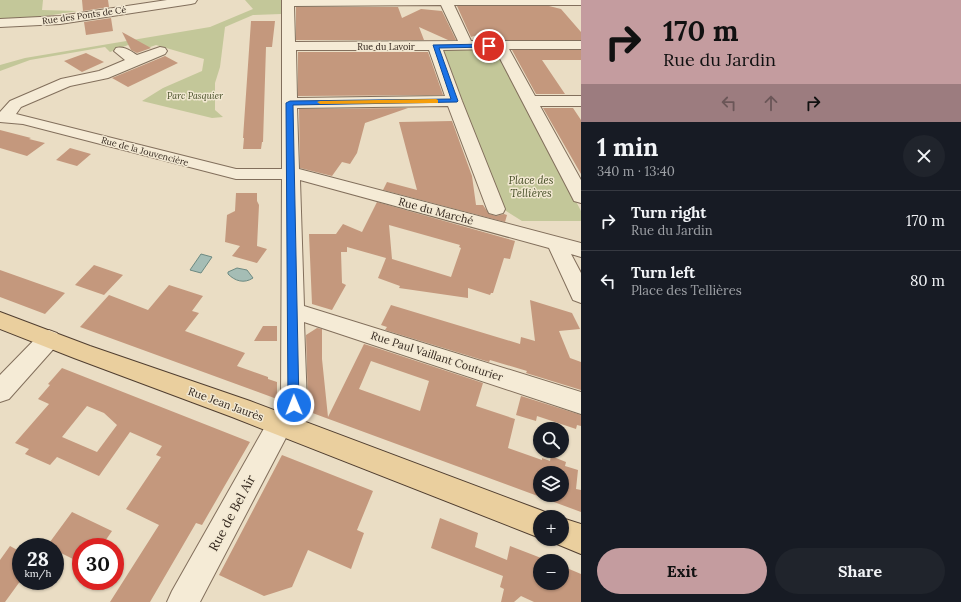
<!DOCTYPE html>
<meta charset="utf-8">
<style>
:root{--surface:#171b24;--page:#20242c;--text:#f1f3f6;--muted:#9ea1a6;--line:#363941;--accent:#c49c9f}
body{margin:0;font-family:Lora,serif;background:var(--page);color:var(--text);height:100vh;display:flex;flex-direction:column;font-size:15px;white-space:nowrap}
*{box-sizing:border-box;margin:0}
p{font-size:13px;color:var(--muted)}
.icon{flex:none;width:22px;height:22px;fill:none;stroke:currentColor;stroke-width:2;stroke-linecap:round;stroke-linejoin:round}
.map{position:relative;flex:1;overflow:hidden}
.panel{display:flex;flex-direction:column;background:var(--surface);width:380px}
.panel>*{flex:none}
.hud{background:#c49c9f;color:#111;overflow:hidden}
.buttons{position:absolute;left:533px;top:422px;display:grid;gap:8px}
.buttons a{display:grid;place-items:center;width:36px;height:36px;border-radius:50%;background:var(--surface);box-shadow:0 1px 3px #0004;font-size:20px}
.speed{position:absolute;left:12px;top:538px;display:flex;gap:8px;font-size:20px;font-weight:700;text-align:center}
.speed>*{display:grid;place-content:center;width:52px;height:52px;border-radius:50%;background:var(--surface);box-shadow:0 1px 3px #0004;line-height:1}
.speed small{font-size:10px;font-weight:400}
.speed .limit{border:6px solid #d22;background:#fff;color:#111}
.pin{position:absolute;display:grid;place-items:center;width:34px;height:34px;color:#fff;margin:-17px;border:2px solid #fff;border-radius:50%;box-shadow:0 1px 4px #0007}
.me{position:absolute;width:44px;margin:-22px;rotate:359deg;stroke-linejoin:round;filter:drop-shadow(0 0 3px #0008)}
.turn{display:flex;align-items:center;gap:14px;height:84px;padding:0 16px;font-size:18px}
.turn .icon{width:52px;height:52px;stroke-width:2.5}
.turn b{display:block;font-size:28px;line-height:34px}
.lanes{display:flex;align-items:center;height:38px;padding:0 16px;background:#0003;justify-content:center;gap:20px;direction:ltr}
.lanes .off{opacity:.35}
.round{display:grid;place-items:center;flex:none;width:42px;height:42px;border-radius:21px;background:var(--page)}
.head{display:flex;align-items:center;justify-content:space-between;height:68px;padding:0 16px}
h1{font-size:24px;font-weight:800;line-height:30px}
.primary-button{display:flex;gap:8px;margin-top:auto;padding:8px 16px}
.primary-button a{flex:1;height:46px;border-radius:24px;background:var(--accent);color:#111;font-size:16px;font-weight:800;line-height:46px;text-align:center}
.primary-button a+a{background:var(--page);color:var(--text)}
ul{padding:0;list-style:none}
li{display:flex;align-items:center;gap:12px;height:60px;padding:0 16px;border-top:1px solid var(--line)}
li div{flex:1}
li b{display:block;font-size:15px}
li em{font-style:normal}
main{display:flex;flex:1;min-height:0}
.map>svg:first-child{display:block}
.green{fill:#c3c799}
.water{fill:#a5bdb5;stroke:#6d8a82}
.building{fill:#c4987d;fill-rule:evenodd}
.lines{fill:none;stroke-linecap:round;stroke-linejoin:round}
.minor-casing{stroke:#826f5c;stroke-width:2}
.major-casing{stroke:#503e30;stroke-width:2}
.minor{fill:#f5ebd6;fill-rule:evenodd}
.major{fill:#eacf9e;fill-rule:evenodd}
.route{fill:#1a73e8;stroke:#114b97}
.slow{fill:#f59e0b}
.labels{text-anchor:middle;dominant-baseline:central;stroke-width:3;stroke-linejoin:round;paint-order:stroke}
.far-street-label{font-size:9px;fill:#34281f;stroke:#f2e8d2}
.far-park-label{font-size:9px;font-style:italic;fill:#464e27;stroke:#f2e8d2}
.park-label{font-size:11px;font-style:italic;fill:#464e27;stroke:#f2e8d2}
.street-label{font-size:11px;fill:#34281f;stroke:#f2e8d2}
.near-street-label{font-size:13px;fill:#34281f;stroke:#f2e8d2}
</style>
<main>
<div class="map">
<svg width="581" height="602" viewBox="0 0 581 602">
<rect width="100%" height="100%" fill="#eaddc4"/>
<path class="green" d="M0,0h43l-1,10 36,1 -45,7h-33z
M245,0h36v14l-28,1 -28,12 -5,40 -5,16v27l8,7 -11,1 -70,-17 21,-13 39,-17 2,-12 -48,-14 -17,6 -11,-6 -18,7 -5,-5 -75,13 -30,11v-6l25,-7 185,-31 43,-18z
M441,48l56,1 84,162v10h-59l-19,-12z"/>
<path class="water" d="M201,254l11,3 -11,16 -11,-3z
M237,268l10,2 6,8c-9,6 -18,3 -25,-4v-2z"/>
<path class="building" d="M82,0h26l1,7 -26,4z
M457,6h92l12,3 20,23v8h-94l6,-10 -22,7z
M296,7h102l4,11 19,-9 21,2 14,29h-8l-29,-13 5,13h-128z
M111,18l2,13 -27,4 -2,-13z
M251,21h24l-3,26h-6l-3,95h-1l-1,7h-18l1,-11h-1z
M122,32l29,16 -14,5 -6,-3z
M512,50h69v10h-39l23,34h-29z
M298,52h130l15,43 -145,1z
M86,53l18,9 -22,10 -18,-11z
M165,56l13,7 -50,24 -16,-9z
M408,108l-43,15 -8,30 -7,11 -8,-2 -10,14 -32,-8 -1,-59z
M543,108h30l8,12v54z
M452,121l20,55 4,29h7l6,9 7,2 8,-2 3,1 -2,7 -122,-32 4,-8 30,8 -18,-68z
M0,130l31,8 -2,1 16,4 -18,13 -27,-8z
M70,148l21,6 -14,12 -21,-6z
M236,193h21v8l2,4 -2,41 10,3 -10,14 -25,-7 8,-10 -15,-4 2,-27 8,-4z
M377,202l138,39 -5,18 -6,-1 -11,35h-2l-1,2 -22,-7v10l-69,-10 1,-2 -22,-8 8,-20 -39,-11v5h-6l1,31 4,2 -14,25 -20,-6 -3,-70h27l7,-10 19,8zM389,225l71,20 -1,2 2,1 -10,29 -59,-18z
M94,265l29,10 -19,20 -29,-10z
M0,270l65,23 -20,21 -45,-17z
M169,285l34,11 -11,15 7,2 -14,18 60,22 -8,13 31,11v2l9,3v17l-197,-72 29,-32 39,15z
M530,300l42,13 8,16 -21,2 11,27 11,4v28l-55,-17 1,-2 -37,-11 -1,2 -104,-32 2,-3 -6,-2 10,-20 129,39 1,-7 14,4z
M263,326h14v15h-23z
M317,328l5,1v30l6,58 36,-73 13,4 -2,5 2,-5 106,35 -7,23 39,13 -7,29 34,12v-2l8,3 1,-5 15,6 -1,4 13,4 -2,19 5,1v22l-274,-101 1,-6 -2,-70zM371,361l58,20 -9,30 -61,-22zM540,473h22v22h-22z
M62,368l188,74 -48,83 -6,-2 -46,79h-40l49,-77 -33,-16 35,-52 -5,-2 6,-9 -32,-14 -31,44 -42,-19 -7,8 -25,-11 4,-5 -14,-6 34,-39 -11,-5 12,-14 -2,-1zM87,406l17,7 13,12 -20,27 -35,-15z
M521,396l60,19v11l-4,-1 -1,4 -39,-13 -1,5 -20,-6z
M282,455l91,36 -16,39 7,3 -13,36 -43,-19 -16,37 -28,9 -45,-21z
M72,512l40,19 -11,16h-20v16l-26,-13v-3l-8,-1z
M440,518l38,15 -3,14 32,13 3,-14 39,15h-9v22h22v-17l19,8v28h-47l-13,-6 -7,6h-13l3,-13 -4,-2 3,-11 -72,-28z
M10,546l11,6v28l-16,22h-5v-42z"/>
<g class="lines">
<defs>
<path id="minor" d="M167,0h30l-2,3 -4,1 -131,20 -60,3v-8l60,-3z
M282,0h299v5h-127l17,36h110v8h-72l26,47h46v10h-41l41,74v23l-7,-2 -2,-4 -77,-148 -52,1 19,51 43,108 -2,4 -7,2 -7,-2 -2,-4 -39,-103 -151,2 2,61 282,74v14l-10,-3 10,19v30l-8,-3 -24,-52 -249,-68 4,126 277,86v22l-277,-92 3,83 -18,27 -89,170h-33l5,-11 99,-175 10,-14 1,-223h-46l-213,-55 -23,-2v-10l10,-11 51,-22 38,-8 26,-11 -11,-9 2,-3c9,-2 14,3 21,7l23,-8 5,1 2,3 -2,3 -57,24 -38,8 -49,21 -5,7 220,55h46zM441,5l17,36 -163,1 -1,-36zM296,50h133l16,46 -148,2z
M49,330l8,3 4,6 -4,6 -48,54 -9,3v-27l41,-42z"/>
<path id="major" d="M0,312l90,34 160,55 290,109 10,4 2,3h-12v21l-308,-121 -158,-59 -74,-29z
M562,518l19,6v30l-29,-12 -2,-3h12z"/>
</defs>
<use href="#minor" class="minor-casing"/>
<use href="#major" class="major-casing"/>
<use href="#minor" class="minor"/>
<use href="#major" class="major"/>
</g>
<path class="route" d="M489,44l3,2 -1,1 -52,1 19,53 -1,1 -164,3 6,300 -2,3 -3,2 -4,-2 -2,-3 -2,-302 4,-2 161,-2 -18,-54z"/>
<path class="slow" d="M436,99l2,1v3l-118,1 -3,-2 3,-1z"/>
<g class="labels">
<g class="far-street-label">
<text transform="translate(84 15) rotate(-8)">Rue des Ponts de Cé</text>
<text x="386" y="46">Rue du Lavoir</text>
<text transform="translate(145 151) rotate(15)">Rue de la Jouvencière</text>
</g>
<g class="far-park-label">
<text x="195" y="95">Parc Pasquier</text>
</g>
<g class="park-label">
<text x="531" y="180">Place des<tspan x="531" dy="13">Tellières</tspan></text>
</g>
<g class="street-label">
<text transform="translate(436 211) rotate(15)">Rue du Marché</text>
<text transform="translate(437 356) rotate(18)">Rue Paul Vaillant Couturier</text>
<text transform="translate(226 404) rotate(20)">Rue Jean Jaurès</text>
</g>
<g class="near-street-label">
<text transform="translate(232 513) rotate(-62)">Rue de Bel Air</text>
</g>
</g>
</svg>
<div class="buttons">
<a><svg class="icon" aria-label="search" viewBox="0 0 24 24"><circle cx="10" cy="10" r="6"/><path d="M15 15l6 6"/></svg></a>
<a><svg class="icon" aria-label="layers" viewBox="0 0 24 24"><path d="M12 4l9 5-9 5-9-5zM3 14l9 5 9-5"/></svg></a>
<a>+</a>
<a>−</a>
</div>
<div class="speed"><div>28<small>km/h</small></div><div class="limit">30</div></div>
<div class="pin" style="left:489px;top:46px;background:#d93025"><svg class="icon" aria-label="arrive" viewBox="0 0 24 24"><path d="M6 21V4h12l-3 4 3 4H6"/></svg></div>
<svg class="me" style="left:294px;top:405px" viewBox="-20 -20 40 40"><circle r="17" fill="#1a73e8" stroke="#fff" stroke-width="3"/><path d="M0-11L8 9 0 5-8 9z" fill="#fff"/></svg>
</div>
<section class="panel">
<div class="hud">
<div class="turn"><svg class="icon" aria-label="right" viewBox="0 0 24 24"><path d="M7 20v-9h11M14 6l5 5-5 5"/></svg><div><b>170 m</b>Rue du Jardin</div></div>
<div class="lanes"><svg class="icon off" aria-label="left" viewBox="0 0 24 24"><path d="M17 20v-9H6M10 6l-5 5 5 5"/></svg><svg class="icon off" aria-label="ahead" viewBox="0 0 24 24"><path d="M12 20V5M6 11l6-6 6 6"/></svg><svg class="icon" aria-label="right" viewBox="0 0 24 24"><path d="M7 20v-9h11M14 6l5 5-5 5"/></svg></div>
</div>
<div class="head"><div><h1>1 min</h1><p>340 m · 13:40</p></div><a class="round"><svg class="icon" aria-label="close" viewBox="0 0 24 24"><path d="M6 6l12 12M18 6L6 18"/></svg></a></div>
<ul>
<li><svg class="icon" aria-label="right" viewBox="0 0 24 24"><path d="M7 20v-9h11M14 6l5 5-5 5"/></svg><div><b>Turn right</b><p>Rue du Jardin</p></div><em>170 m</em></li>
<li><svg class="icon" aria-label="left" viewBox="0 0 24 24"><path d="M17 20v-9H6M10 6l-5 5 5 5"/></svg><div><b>Turn left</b><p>Place des Tellières</p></div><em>80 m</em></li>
</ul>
<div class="primary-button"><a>Exit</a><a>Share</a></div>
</section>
</main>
